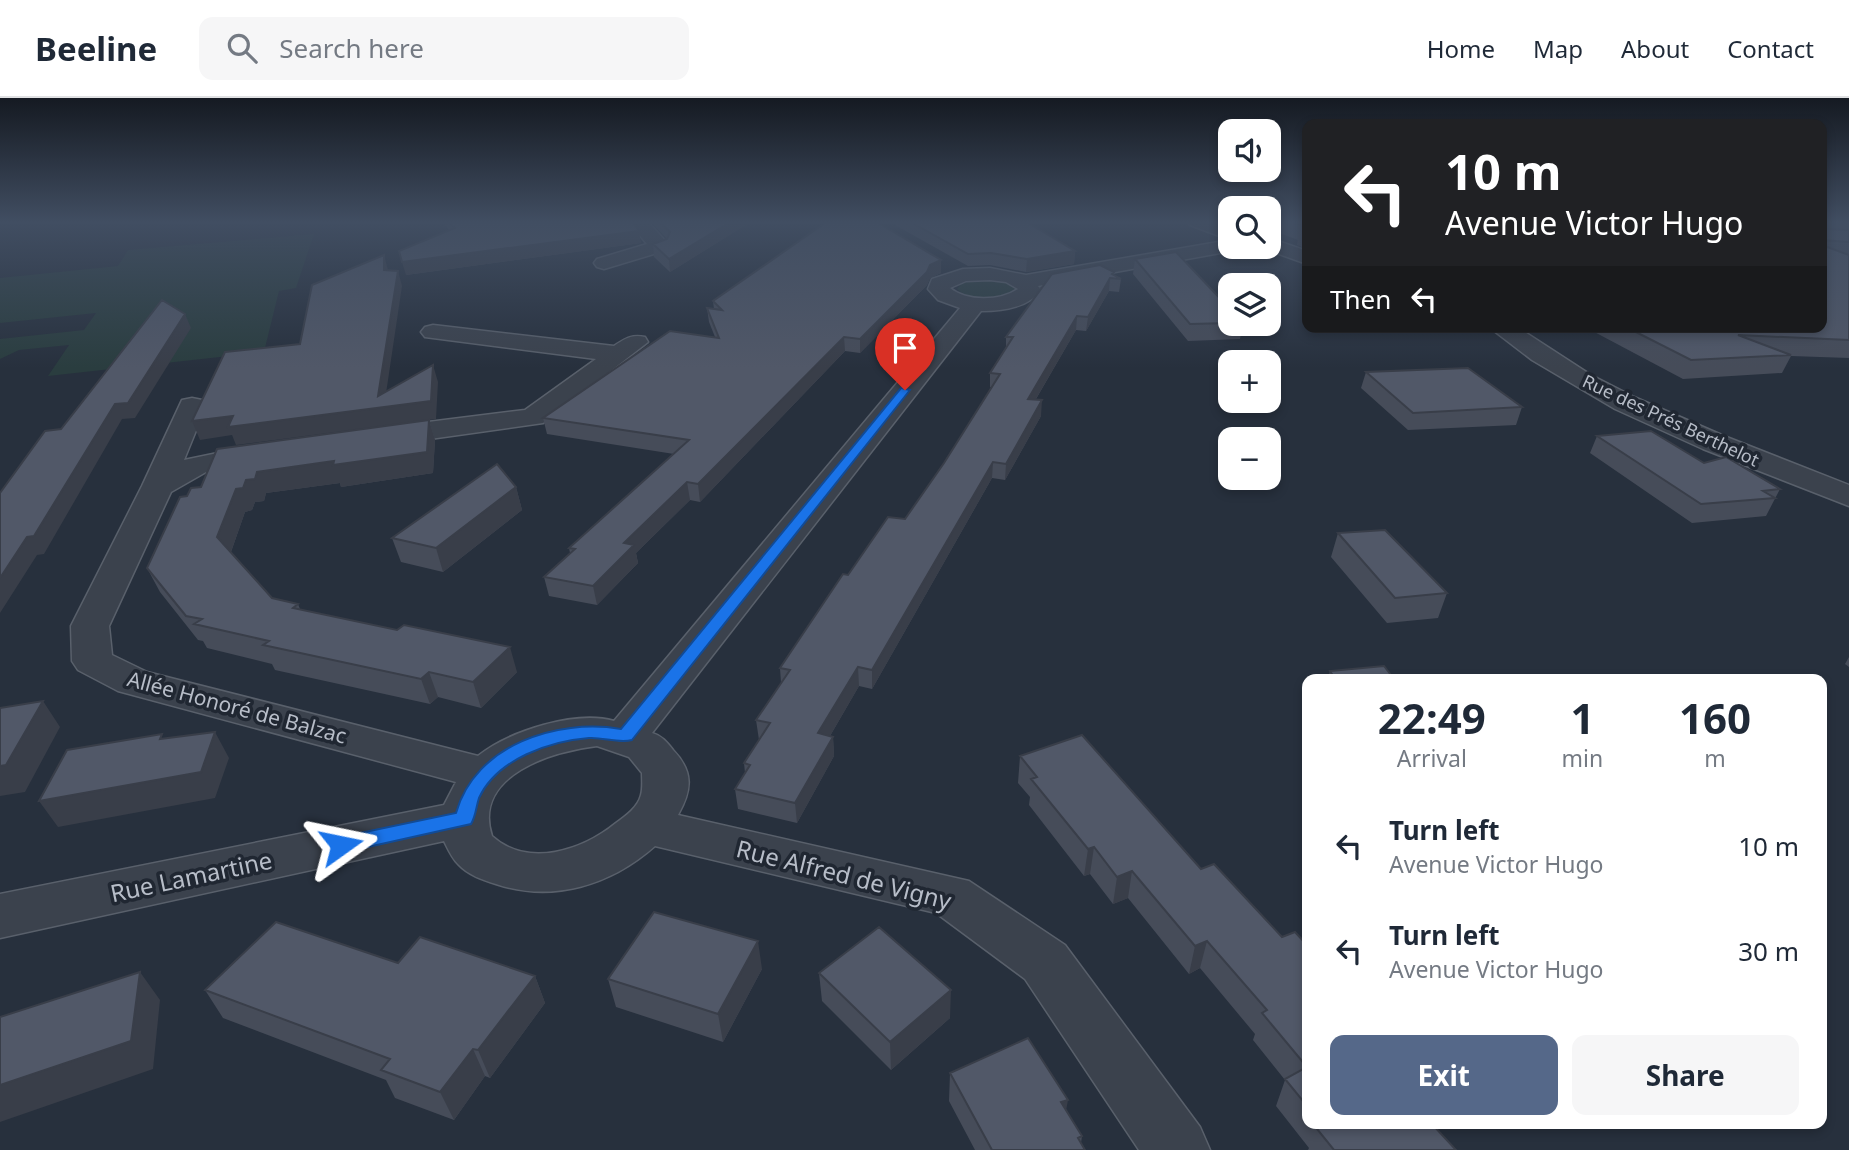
<!DOCTYPE html>
<meta charset="utf-8">
<style>
:root{--surface:#fff;--page:#f6f6f7;--text:#1f2937;--muted:#747a83;--line:#e0e1e3;--accent:#556889}
body{margin:0;font-family:"Noto Sans",sans-serif;background:var(--page);color:var(--text);height:100vh;display:flex;flex-direction:column;font-size:26px;white-space:nowrap}
*{box-sizing:border-box;margin:0}
p{font-size:23px;color:var(--muted)}
.icon{flex:none;width:38px;height:38px;fill:none;stroke:currentColor;stroke-width:2;stroke-linecap:round;stroke-linejoin:round}
.map{position:relative;flex:1;overflow:hidden}
.details{position:absolute;left:1302px;top:576px;width:525px;height:455px;display:flex;flex-direction:column;background:var(--surface);border-radius:14px;box-shadow:0 4px 10px #0003}
.details>*{flex:none}
.guide{position:absolute;left:1302px;top:21px;width:525px;height:214px;border-radius:14px;box-shadow:0 4px 10px #0003;background:#202124;color:#fff;overflow:hidden}
.tools{position:absolute;left:1218px;top:21px;display:grid;gap:14px}
.tools a{display:grid;place-items:center;width:63px;height:63px;border-radius:14px;background:var(--surface);box-shadow:0 4px 10px #0003;font-size:35px}
.pin{position:absolute;display:grid;place-items:center;width:60px;height:60px;color:#fff;margin:-72px -30px;border-radius:50% 50% 50% 0;rotate:-45deg;box-shadow:0 0 7px #0007}
.pin .icon{rotate:45deg}
.me{position:absolute;width:77px;margin:-38px;rotate:78deg;stroke-linejoin:round;filter:drop-shadow(0 0 5px #0008)}
.turn{display:flex;align-items:center;gap:24px;height:147px;padding:0 28px;font-size:32px}
.turn .icon{width:91px;height:91px;stroke-width:2.5}
.turn b{display:block;font-size:49px;line-height:60px}
.then{display:flex;align-items:center;height:66px;padding:0 28px;background:#0003;gap:14px;font-size:26px}
.eta{display:flex;justify-content:space-evenly;align-items:center;height:119px;text-align:center}
.eta b{font-size:42px;font-weight:700;line-height:49px}
.cta{display:flex;gap:14px;margin-top:auto;padding:14px 28px}
.cta a{flex:1;height:80px;border-radius:14px;background:var(--accent);color:#fff;font-size:28px;font-weight:700;line-height:80px;text-align:center}
.cta a+a{background:var(--page);color:var(--text)}
ul{padding:0;list-style:none}
li{display:flex;align-items:center;gap:21px;height:105px;padding:0 28px}
li div{flex:1}
li b{display:block;font-size:26px}
li em{font-style:normal}
header{display:flex;align-items:center;gap:42px;box-sizing:border-box;height:98px;padding:0 35px;background:var(--surface);border-bottom:2px solid var(--line)}
header strong{font-size:33px}
nav{display:flex;gap:38px;margin-inline-start:auto;font-size:24px}
.search{width:490px;height:63px;background:var(--page);display:flex;align-items:center;gap:18px;box-sizing:border-box;padding:0 24px;border-radius:14px;color:var(--muted);font-size:26px}
.map>svg:first-child{display:block}
.green{fill:#2a3d3f}
.lines{fill:none;stroke-linecap:round;stroke-linejoin:round}
.minor-casing{stroke:#59606b;stroke-width:3}
.minor{fill:#3b424d;fill-rule:evenodd}
.wall{fill:#464c59}
.shaded-wall{fill:#393e49}
.building{fill:#515868;stroke:#393e49;stroke-width:2}
.route{fill:#1a73e8;stroke:#114b97;stroke-width:2}
.labels{text-anchor:middle;dominant-baseline:central;stroke-width:7;stroke-linejoin:round;paint-order:stroke}
.far-street-label{font-size:18px;fill:#b7bdc8;stroke:#202732}
.street-label{font-size:21px;fill:#b7bdc8;stroke:#202732}
.near-street-label{font-size:24px;fill:#b7bdc8;stroke:#202732}
</style>
<header>
<strong>Beeline</strong>
<div class="search"><svg class="icon" aria-label="search" viewBox="0 0 24 24"><circle cx="10" cy="10" r="6"/><path d="M15 15l6 6"/></svg>Search here</div>
<nav><a>Home</a><a>Map</a><a>About</a><a>Contact</a></nav>
</header>
<div class="map">
<svg width="1849" height="1052" viewBox="0 0 1849 1052">
<rect width="100%" height="100%" fill="#27303d"/>
<path class="green" d="M314,136l-18,54 -17,3 -15,61 -216,24 21,-31 -50,5 -19,9v-20l84,-9 12,-17 -96,10v-45l118,-12 10,-16z
M976,181l28,2 13,8c-12,14 -47,13 -60,0l5,-6z"/>
<g class="lines">
<defs>
<path id="minor" d="M628,123h19l23,25 -3,4 -63,19 -7,-2 -3,-4 3,-4 50,-15z
M1187,123h26l17,7v12l-40,-15z
M1269,140l38,13v13l-45,-16 7,-1z
M1230,142v7h9l-2,3 -199,36 3,4c-13,18 -39,21 -60,21l-329,422c10,3 15,9 21,17 21,22 19,40 5,65l291,66 96,64 135,182 10,23h-71l-114,-171 -89,-66 -281,-67c-44,39 -102,57 -159,38 -13,-4 -28,-9 -38,-20 -6,-6 -10,-15 -14,-23l-444,97v-44l444,-89 12,-23 -338,-91 -40,-21 -6,-9 -1,-35 71,-140 40,-86 10,-2 10,2 4,6 -22,54 77,-16 11,3 4,6 -4,6 -66,13 -35,20 -62,134 3,29 35,17 331,84c31,-25 98,-46 136,-35l346,-413 -22,-8 -10,-11 4,-10 31,-10 27,-1 36,7zM990,182l16,2 12,7c-18,12 -51,13 -68,-1l16,-7zM597,648l32,11 13,16c0,6 1,15 -1,22 -3,12 -15,21 -25,28 -33,27 -88,46 -124,13 -20,-61 61,-85 105,-90z
M433,227l181,21c11,-7 17,-12 31,-9l3,5 -105,81 -163,23 -10,-3 -5,-6 5,-6 10,-3 145,-18 71,-51 -171,-22 -4,-5 4,-5z
M1489,229h28l74,48 43,22 90,39 125,49v21l-146,-57 -88,-40 -83,-49z"/>
</defs>
<use href="#minor" class="minor-casing"/>
<use href="#minor" class="minor"/>
</g>
<path class="wall" d="M442,123h190l9,22 -235,32 43,-45z
M650,123h102l-82,51 -16,-15 -1,-13 14,-5z
M821,123h54l66,39v13l-11,5 -3,7 -67,68 -15,-2 -145,151 -10,-2 -54,53 2,10 -41,42 -48,-9 -5,-19 26,-24 -1,-5 105,-94 -127,-20 -4,-16 172,-81 -6,-15 -2,-14 7,1 -1,-8 110,-77z
M888,123h137l50,30 -1,13 -48,8 -36,-7 -22,1z
M1269,123h38v28l-10,-4 1,-5 -29,-11z
M1822,123h27v137l-58,-2 -9,17 -99,6 -98,-52h237z
M1135,161l95,50v15h13l-3,15 -52,2 -55,-67z
M1114,174l-1,3 8,4 -2,13 -10,-1 -23,40 -10,-1 -40,69 5,17 -36,64 -13,-2 -120,211 -13,-3 -29,50 3,1 1,19 -37,67 -59,-14 -3,-20 10,-16 -1,-10 15,-23 -3,-20 25,-37 -1,-15 68,-93 57,-56 39,-56 48,-75 -2,-1v-14l16,-24v-12z
M1366,274l156,35 -6,18 -108,5 -47,-42z
M429,322l6,20 -2,33 -92,14 -1,-4 -74,10 -2,8 -9,1 -3,8 -7,2 -14,40 41,46 26,6 2,5 217,63 -36,36 -43,-11 -8,7 -155,-34 -3,-6 -65,-16 -4,-7 -5,-1 -38,-48 -13,-24 40,-72 14,-9z
M1597,338l107,27 76,26 -14,27 -74,7 -102,-70z
M516,389l6,23 -79,62 -42,-10 -9,-24z
M1338,435l109,60 -9,25 -51,5 -56,-66z
M1849,559v10l-4,-3z
M1330,573l64,8h-66z
M1020,658l181,113 81,68 25,8v179h125l24,26h-148l1,-2 -33,-42 9,-26 -32,-40 2,-6 -55,-66 -11,6 -61,-76 -15,6 -23,-30 -6,2 -55,-71 1,-8 -12,-14z
M398,865l137,13 10,27 -55,75 -5,-2 -31,44 -59,-22 -9,-18 -163,-62 -18,-28z
M762,871l-39,73 -107,-35 -8,-28z
M819,875l131,45 -59,52 -69,-69z
M950,975l116,37 16,26 -1,7 4,7h-110l-26,-49z"/>
<path class="shaded-wall" d="M732,123h20l-82,51 -1,-13z
M639,133l2,12 -235,32 -4,-13z
M1075,153l-1,13 -48,8 1,-13z
M384,157l4,15h-4z
M941,162v13l-11,5 -3,7 -67,68v-14l70,-74z
M398,173l4,15 -18,121 49,-42 5,17 -2,37 -200,26 -4,-10 -32,5 -8,-19 186,-25z
M1110,180l-1,13 -23,40 2,-14z
M185,216l6,14 -56,90 -13,1 -78,135 -7,1 -37,58v-35l115,-174z
M1077,218l-1,14 -49,84 1,-15z
M844,239l1,14 -145,151 -2,-18z
M1042,302l-1,16 -36,64 1,-16z
M429,322l6,20 -2,33 -92,14 -1,-4 -74,10 -2,8 -9,1 -3,8 -7,2 -17,48 -11,-23 19,-48 21,-17z
M993,364l-1,16 -120,211v-19z
M687,384l3,18 -54,53 2,10 -41,42 -4,-19 31,-43z
M516,389l6,23 -79,62 -7,-24z
M510,549l7,25 -36,36 -8,-26z
M858,569l1,19 -39,67 -2,-20z
M429,574l9,25 -8,7 -9,-25z
M43,603l17,26 -35,65 -25,4v-30z
M215,634l14,26 -14,40 -157,29 -19,-26z
M833,639l1,19 -37,67 -2,-20z
M1094,749l-4,27 -6,2 4,-27z
M1132,773l-4,27 -15,6 4,-27z
M758,843l4,28 -39,73 -5,-28z
M1207,843l-7,27 -11,6 6,-28z
M140,874l20,28 -7,69 -153,53v-37z
M535,878l10,27 -55,75 -12,-28z
M951,892l-1,28 -59,52 -1,-28z
M473,951l12,27 -31,44 -14,-28z
M1068,1002l-5,27 -2,-25z"/>
<path class="building" d="M448,123h184l7,10 -237,31 -3,-11 56,-23z
M659,123h73l-63,38 -16,-15 14,-5 3,-7z
M828,123h47l66,39 -11,5 -3,7 -67,67 -16,-2 -146,147 -11,-2 -63,61 10,2 -41,41 -49,-9 31,-28 -6,-1 120,-108 -146,-22 127,-87 49,7 -12,-30 15,2 -9,-9z
M909,123h116l50,30 -48,8 -36,-6 -23,1z
M1289,123h18v6z
M1822,123h5v8l22,1v12l-27,-2z
M1822,147l27,10v85l-111,-5 53,20 -100,5 -65,-33h196z
M1176,154l54,57v14l-40,1 -55,-65z
M384,157v15l14,1 -20,125 55,-31 -2,36 -203,26 5,-11 -41,5 33,-69 75,-8 12,-59z
M1100,167l14,7 -2,2 9,5 -11,-1 -22,39 -11,-1 -49,83 14,1 -36,64 -13,-2 -121,208 -14,-3 -40,66 15,4 -38,66 -60,-14 15,-24 -6,-2 26,-40 -14,-3 34,-50 -10,-2 63,-94 5,1 40,-58 17,2 39,-56 56,-89 -10,-1 23,-36h-7l46,-63z
M162,202l23,14 -57,89 -13,1 -81,132 -7,1 -27,41v-85l45,-62 16,-2z
M1468,270l54,39 -109,6 -47,-41z
M429,322l-2,32 -94,13 1,-4 -77,11 -2,7 -9,1 -3,8 -7,1 -19,48 55,61 26,6 -5,4 104,22 7,-5 106,22 -37,35 -44,-10 -8,7 -158,-34 6,-4 -75,-17 8,-5 -16,-3 -39,-48 33,-71 7,-1 4,-8 10,-1 16,-38z
M1651,333l53,32 22,-6 54,32 -17,2 12,7 -74,6 -104,-68z
M497,366l19,23 -80,61 -44,-10z
M1385,432l62,63 -52,5 -57,-65z
M1384,568l10,13h-59l-5,-8z
M43,603l-37,64 -6,1v-58z
M215,634l-14,40 -162,29 28,-51 95,-16 -2,5z
M1082,637l119,134 13,-5 68,73 13,-5 12,13v161l-22,-27 22,-12 -45,-54 5,-3 -60,-69 -12,5 -63,-75 -15,6 -23,-30 -6,2 -57,-70 6,-2 -17,-21z
M654,814l104,29 -40,73 -110,-35z
M276,824l122,41 22,-26 115,39 -57,74 -5,-1 -33,43 -59,-22 9,-11 -185,-69z
M879,829l72,63 -61,52 -71,-69z
M140,874l-9,69 -131,44v-68z
M1028,940l40,62 -7,2 21,34 -4,2 7,12h-93l-42,-77z
M1322,1026h110l24,26h-122l-17,-21 6,-4z"/>
<linearGradient id="sky" x2="0" y2="1"><stop stop-color="#151a22"/><stop offset="0.46" stop-color="#414e62"/><stop offset="1" stop-color="#414e62" stop-opacity="0"/></linearGradient>
<rect width="1849" height="270" fill="url(#sky)"/>
<path class="route" d="M901,290l9,2 -278,350c-13,4 -29,-3 -43,-2 -39,3 -92,21 -110,60 -3,9 -3,18 -8,26l-130,29 -8,-3 -3,-5 3,-6 8,-2 115,-24c19,-68 101,-95 165,-84z"/>
<g class="labels">
<g class="far-street-label">
<text transform="translate(1671 322) rotate(25)">Rue des Prés Berthelot</text>
</g>
<g class="street-label">
<text transform="translate(237 609) rotate(15)">Allée Honoré de Balzac</text>
</g>
<g class="near-street-label">
<text transform="translate(844 776) rotate(14)">Rue Alfred de Vigny</text>
<text transform="translate(191 778) rotate(-12)">Rue Lamartine</text>
</g>
</g>
</svg>
<div class="tools">
<a><svg class="icon" aria-label="sound" viewBox="0 0 24 24"><path d="M4 9h4l5-4v14l-5-4H4zM17 9q2 3 0 6"/></svg></a>
<a><svg class="icon" aria-label="search" viewBox="0 0 24 24"><circle cx="10" cy="10" r="6"/><path d="M15 15l6 6"/></svg></a>
<a><svg class="icon" aria-label="layers" viewBox="0 0 24 24"><path d="M12 4l9 5-9 5-9-5zM3 14l9 5 9-5"/></svg></a>
<a>+</a>
<a>−</a>
</div>
<div class="pin" style="left:905px;top:292px;background:#d93025"><svg class="icon" aria-label="arrive" viewBox="0 0 24 24"><path d="M6 21V4h12l-3 4 3 4H6"/></svg></div>
<svg class="me" style="left:341px;top:747px" viewBox="-20 -20 40 40"><path d="M0-17L14 15 0 8-14 15z" fill="#1a73e8" stroke="#fff" stroke-width="4"/></svg>
<div class="guide">
<div class="turn"><svg class="icon" aria-label="left" viewBox="0 0 24 24"><path d="M17 20v-9H6M10 6l-5 5 5 5"/></svg><div><b>10 m</b>Avenue Victor Hugo</div></div>
<div class="then">Then<svg class="icon" aria-label="left" viewBox="0 0 24 24"><path d="M17 20v-9H6M10 6l-5 5 5 5"/></svg></div>
</div>
<section class="details">
<div class="eta">
<div><b>22:49</b><p>Arrival</p></div>
<div><b>1</b><p>min</p></div>
<div><b>160</b><p>m</p></div>
</div>
<ul>
<li><svg class="icon" aria-label="left" viewBox="0 0 24 24"><path d="M17 20v-9H6M10 6l-5 5 5 5"/></svg><div><b>Turn left</b><p>Avenue Victor Hugo</p></div><em>10 m</em></li>
<li><svg class="icon" aria-label="left" viewBox="0 0 24 24"><path d="M17 20v-9H6M10 6l-5 5 5 5"/></svg><div><b>Turn left</b><p>Avenue Victor Hugo</p></div><em>30 m</em></li>
</ul>
<div class="cta"><a>Exit</a><a>Share</a></div>
</section>
</div>
